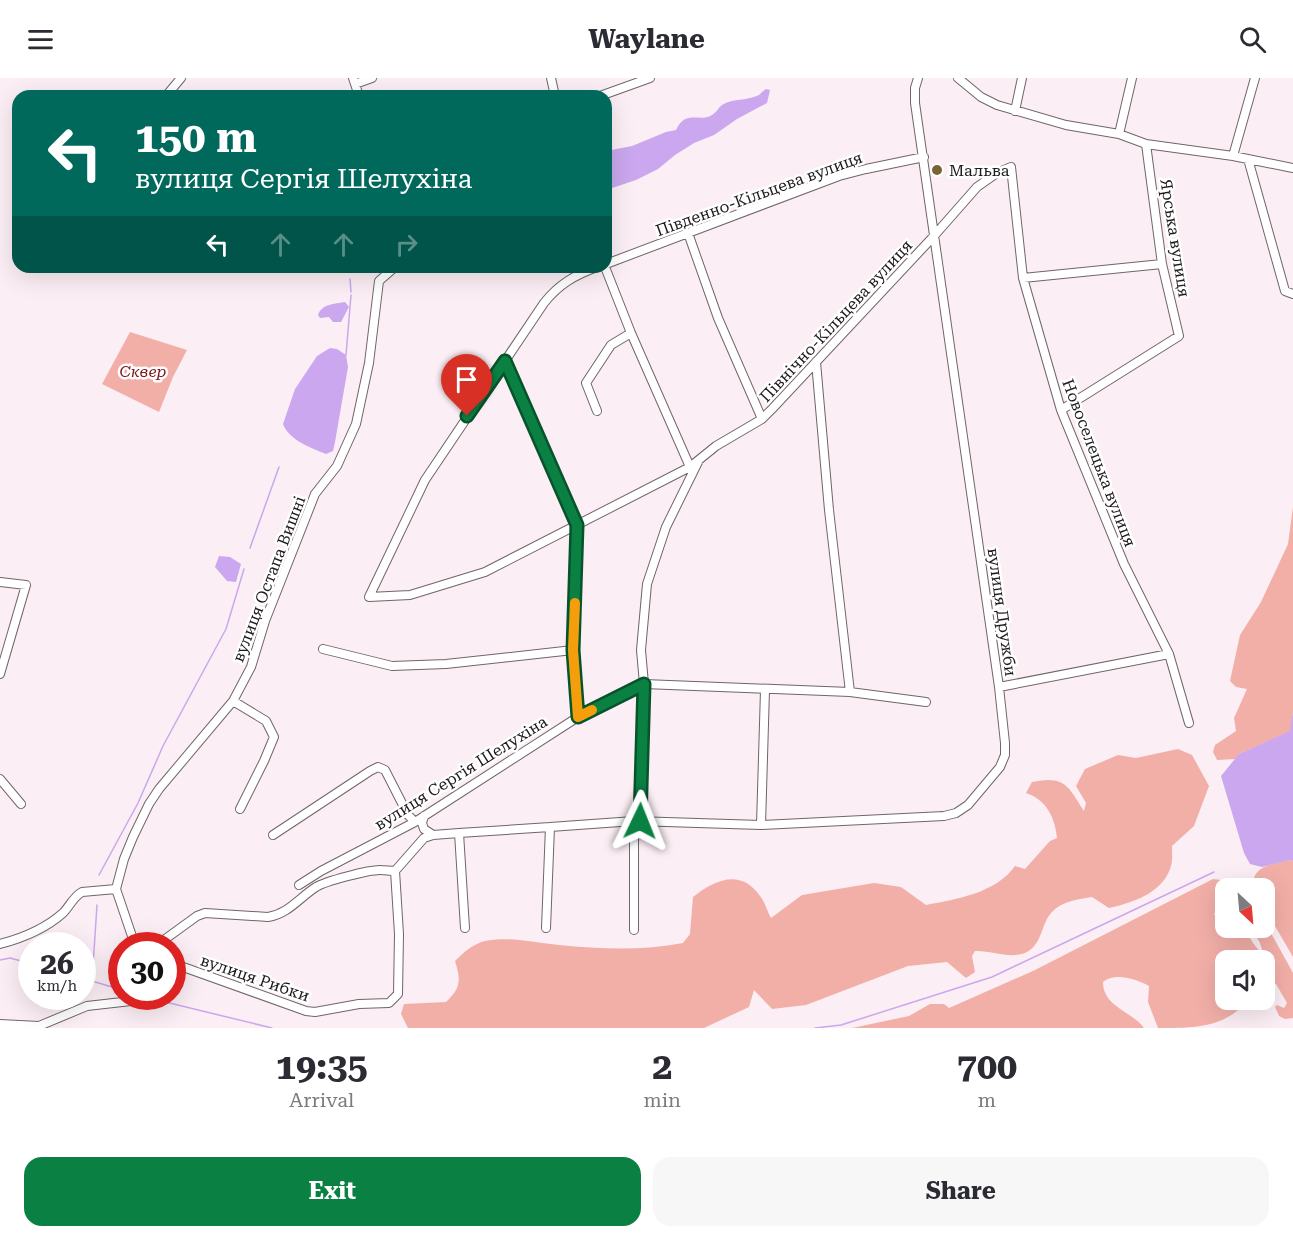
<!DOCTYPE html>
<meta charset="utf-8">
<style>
:root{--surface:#fff;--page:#f7f7f7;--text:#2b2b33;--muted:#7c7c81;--accent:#0b8043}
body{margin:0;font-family:"Roboto Serif",serif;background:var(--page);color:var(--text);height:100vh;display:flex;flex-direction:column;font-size:22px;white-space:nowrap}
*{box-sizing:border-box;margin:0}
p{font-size:20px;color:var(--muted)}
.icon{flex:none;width:33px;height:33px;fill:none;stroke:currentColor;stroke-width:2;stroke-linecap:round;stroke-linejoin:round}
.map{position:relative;height:950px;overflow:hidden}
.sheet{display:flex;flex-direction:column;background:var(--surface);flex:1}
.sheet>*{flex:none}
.hud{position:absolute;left:12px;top:12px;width:600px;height:183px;border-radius:18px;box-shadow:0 6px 24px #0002;background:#00695c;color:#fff;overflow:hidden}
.needle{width:39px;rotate:154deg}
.buttons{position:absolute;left:1215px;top:800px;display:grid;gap:12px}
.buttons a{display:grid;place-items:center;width:60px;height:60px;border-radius:12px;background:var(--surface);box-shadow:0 6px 24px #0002;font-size:30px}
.speed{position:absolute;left:18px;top:854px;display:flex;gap:12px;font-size:30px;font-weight:700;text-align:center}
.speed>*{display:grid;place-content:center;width:78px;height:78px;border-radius:50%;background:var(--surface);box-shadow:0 6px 24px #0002;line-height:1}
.speed small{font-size:15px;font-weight:400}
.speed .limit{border:9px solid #d22;background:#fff;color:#111}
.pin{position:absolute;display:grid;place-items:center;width:51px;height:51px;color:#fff;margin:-62px -26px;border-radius:50% 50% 50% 0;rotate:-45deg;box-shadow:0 0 6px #0007}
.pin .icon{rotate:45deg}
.me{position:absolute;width:66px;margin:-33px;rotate:2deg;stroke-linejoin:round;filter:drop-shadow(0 0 4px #0008)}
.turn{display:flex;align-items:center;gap:21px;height:126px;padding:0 24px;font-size:27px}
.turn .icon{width:78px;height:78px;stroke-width:2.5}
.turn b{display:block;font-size:42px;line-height:51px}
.lanes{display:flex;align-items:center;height:57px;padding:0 24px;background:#0003;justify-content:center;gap:30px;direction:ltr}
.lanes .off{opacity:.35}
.eta{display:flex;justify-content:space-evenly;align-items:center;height:102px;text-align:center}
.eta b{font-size:36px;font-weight:700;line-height:42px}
.button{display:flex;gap:12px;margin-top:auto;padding:12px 24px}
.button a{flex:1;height:69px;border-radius:18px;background:var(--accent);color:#fff;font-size:24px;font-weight:700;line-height:69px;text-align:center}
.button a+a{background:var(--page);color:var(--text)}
header{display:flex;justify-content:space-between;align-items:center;height:78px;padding:0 24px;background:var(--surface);font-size:27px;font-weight:700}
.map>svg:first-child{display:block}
.green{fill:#f2afa8}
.water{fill:#caa7ee}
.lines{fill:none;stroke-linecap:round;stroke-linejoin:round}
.stream{stroke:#caa7ee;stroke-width:1.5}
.street-casing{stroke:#6f656a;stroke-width:10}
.street{stroke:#fff;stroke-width:8}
.route-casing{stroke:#07532c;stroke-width:15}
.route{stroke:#0b8043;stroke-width:10}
.slow{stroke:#f59e0b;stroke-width:10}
.poi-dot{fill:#7a6434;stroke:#fff;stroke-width:2}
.labels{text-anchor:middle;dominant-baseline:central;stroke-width:5;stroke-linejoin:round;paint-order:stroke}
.poi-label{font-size:16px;fill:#1e1a1c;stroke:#fff;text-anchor:start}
.street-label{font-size:16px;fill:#1e1a1c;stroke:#fff}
.park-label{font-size:16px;font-style:italic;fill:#7b1617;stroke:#fff}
</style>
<header><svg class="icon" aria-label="menu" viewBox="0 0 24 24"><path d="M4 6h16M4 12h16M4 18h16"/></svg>Waylane<svg class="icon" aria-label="search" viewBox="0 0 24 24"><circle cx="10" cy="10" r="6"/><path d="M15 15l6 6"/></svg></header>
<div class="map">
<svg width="1293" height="950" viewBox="0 0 1293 950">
<rect width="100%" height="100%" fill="#fbeef4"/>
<path class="green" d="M130,254l57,18 -14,27 -14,35 -57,-28z
M1293,429v204l-2,20 -52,23 -3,5 -19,1 -4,-8 2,-7 21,-14 -2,-13 13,-29 -11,-2 -6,-6 10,-46 21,-33 27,-58z
M1178,671l14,6 17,31 -15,40 -22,20c0,7 1,16 -2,23 -9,25 -39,34 -61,39l-17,-11c-13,2 -30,4 -40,15 -11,11 -9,31 -25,40 -16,8 -36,-2 -52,-1l-3,5 3,16 -9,6 -19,-16 -39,4 -102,39 -34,4 -18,-19 -5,17 -45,21h-296l-7,-14 3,-10 42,-2c15,-14 15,-22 9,-41 9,-9 18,-17 30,-20 23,-5 51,2 74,4 41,4 84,6 124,-2l7,-9 3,-37c22,-17 47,-29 67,-1 5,6 7,15 11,22l31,-23 72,-12 27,4 25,18c31,-6 70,-12 89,-39l10,3 25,-28 7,-3c-2,-20 -10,-38 -31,-45l6,-11c33,-7 36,4 52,29l2,-8 -10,-17 9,-17 33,-14 18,3z
M1290,782l3,1v96l-28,-48 -1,-21h-10c-5,-22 20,-24 36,-28z
M1213,801l16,2 1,7h-4l-1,9 -11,17 7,7 4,-1 1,7h17l10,16 12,15 -5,-15 -9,-16h13l1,-5 1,2 27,49v45l-8,1 -6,-3 -4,-9 2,-2 7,3 3,-5 -11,-19 -11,-7 -1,-17h-38v39h23c-24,29 -52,29 -91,29l-10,-26 1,-16c-12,-7 -35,-14 -46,-4 0,25 29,29 41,46h-292l57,-12 21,-12h14l5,4 84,-37z"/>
<path class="water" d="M766,11l4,1 -3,13 -30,16 -23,16 -20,8 -19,12 -17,14 -22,11 -30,10v-39l26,-5 34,-14 10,-2c10,-21 23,-7 36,-15 4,-2 6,-7 10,-10 11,-7 26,-4 37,-10 2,-2 4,-4 7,-6z
M345,224l4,5 -8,15h-8l-4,-5 -9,1 -2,-3c4,-11 16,-11 27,-13z
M330,270l7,1 9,6 2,12 -13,75 -2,9 -7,3c-15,-6 -37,-14 -43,-30l12,-35 22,-33z
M219,478l11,1 11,7 -5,18 -9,-1 -12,-14z
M1293,633v150l-3,-1 -28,7 -12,-3 -6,-11 -23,-77 18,-22 51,-23z"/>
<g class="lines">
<path class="stream" d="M350,201l1,13
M346,277l5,-60
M250,470l29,-81
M99,797l39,-72 25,-57 63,-117 18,-60
M0,882l10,-2 22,6
M82,900l40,12
M92,903l5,-76
M145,919l127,31
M815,950l26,-3 151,-48 222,-105"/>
<defs>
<path id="street" d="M353,0l6,18
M551,0l4,18
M958,0l23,19 16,8 69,20 53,9 27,10 87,12 60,12
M355,6l17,-6
M166,18l15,-18
M600,18l50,-18
M1015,33l7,-33
M1119,56l13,-56
M1233,78l22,-78
M1248,81l37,132 8,3
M688,155l30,85 44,101
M606,186l233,-88 27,-7 58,-12
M597,189c-22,8 -38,17 -53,36l-119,177 -56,117 41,-2 75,-23 205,-105 26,-21 46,-27 10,-10 161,-172 44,-50 20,-14 14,-6 12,111 38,132 63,154 45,90 20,69
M605,189l26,66 59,134
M1023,200l139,-14
M505,283l72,164 -4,125 5,67
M816,284l13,148 21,182
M1061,332l118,-74 -17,-72 -16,-120
M597,333l-11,-28 25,-38 20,-12
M0,504l26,3 -26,89
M323,571l69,17 54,-2 127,-14
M999,609l170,-33
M233,623l18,-34 14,-46 50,-127 22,-28 19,-42 13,-61 10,-82 16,-14
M0,701l21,25
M424,738l-2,7 2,6 9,6
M634,743l127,4 183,-9 12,-3 12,-8 32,-38 5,-12v-12l-6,-56 -84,-584v-15l3,-10
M640,743l4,-137 -3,-34 6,-66 19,-57 32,-65
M761,747l4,-135
M550,749l84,-6v109
M459,755l91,-6 -4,101
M273,757l97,-64 8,-4 7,3 23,45 7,7
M299,807l22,-14 94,-49 163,-105 66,-33 206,8 76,10
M0,866c23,-6 45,-15 63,-31 7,-7 10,-16 19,-21l34,-3
M135,867l-19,-56 8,-30 9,-22 16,-33 10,-15 74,-88 33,20 8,16 -10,24 -24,48
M157,867l40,-29 8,-3 63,4c20,-3 31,-19 48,-30 10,-6 52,-17 64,-17 5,0 10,1 15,1
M172,885l134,48 9,1 44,-8 30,-1 9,-9 1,-60 -4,-63 29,-33 9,-3 26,-2 6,95
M0,946l39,2 48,-20 44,-5"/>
</defs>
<use href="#street" class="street-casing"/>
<use href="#street" class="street"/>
</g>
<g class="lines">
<defs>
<path id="route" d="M467,338l38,-55 72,164 -4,125 5,67 66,-33 -4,137"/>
</defs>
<use href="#route" class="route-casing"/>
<use href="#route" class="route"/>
<path class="slow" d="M575,525l-2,47 5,67 14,-7"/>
</g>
<circle class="poi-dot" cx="937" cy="92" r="6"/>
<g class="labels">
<g class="poi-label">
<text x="949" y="92">Мальва</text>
</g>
<g class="street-label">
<text transform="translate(759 116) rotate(-20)">Південно-Кільцева вулиця</text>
<text transform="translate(1175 160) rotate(81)">Ярська вулиця</text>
<text transform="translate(836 243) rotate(-47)">Північно-Кільцева вулиця</text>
<text transform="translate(1099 385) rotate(69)">Новоселецька вулиця</text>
<text transform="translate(269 501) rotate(-69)">вулиця Остапа Вишні</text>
<text transform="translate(1002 534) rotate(82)">вулиця Дружби</text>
<text transform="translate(461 695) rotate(-32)">вулиця Сергія Шелухіна</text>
<text transform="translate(255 900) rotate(19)">вулиця Рибки</text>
</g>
<g class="park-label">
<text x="143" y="293">Сквер</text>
</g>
</g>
</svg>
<div class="buttons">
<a><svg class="needle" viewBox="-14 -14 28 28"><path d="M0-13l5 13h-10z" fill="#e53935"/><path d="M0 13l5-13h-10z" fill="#7c7c81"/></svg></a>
<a><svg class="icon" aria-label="sound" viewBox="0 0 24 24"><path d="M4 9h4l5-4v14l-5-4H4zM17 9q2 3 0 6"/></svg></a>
</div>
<div class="speed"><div>26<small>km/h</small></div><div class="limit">30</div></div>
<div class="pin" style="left:467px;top:338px;background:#d93025"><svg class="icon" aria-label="arrive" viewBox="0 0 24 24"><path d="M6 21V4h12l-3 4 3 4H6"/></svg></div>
<svg class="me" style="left:640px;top:743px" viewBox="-20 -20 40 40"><path d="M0-17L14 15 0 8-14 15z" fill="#0b8043" stroke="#fff" stroke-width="4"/></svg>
<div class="hud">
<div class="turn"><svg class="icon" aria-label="left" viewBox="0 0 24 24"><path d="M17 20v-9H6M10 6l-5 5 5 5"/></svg><div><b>150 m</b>вулиця Сергія Шелухіна</div></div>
<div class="lanes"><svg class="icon" aria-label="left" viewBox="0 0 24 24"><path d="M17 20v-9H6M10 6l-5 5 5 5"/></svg><svg class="icon off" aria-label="ahead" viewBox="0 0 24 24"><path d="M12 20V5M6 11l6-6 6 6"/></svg><svg class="icon off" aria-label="ahead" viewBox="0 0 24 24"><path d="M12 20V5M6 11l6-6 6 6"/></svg><svg class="icon off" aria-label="right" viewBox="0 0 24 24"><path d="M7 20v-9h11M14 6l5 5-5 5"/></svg></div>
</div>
</div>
<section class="sheet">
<div class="eta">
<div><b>19:35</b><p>Arrival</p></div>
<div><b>2</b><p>min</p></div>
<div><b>700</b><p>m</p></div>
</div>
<div class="button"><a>Exit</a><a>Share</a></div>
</section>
